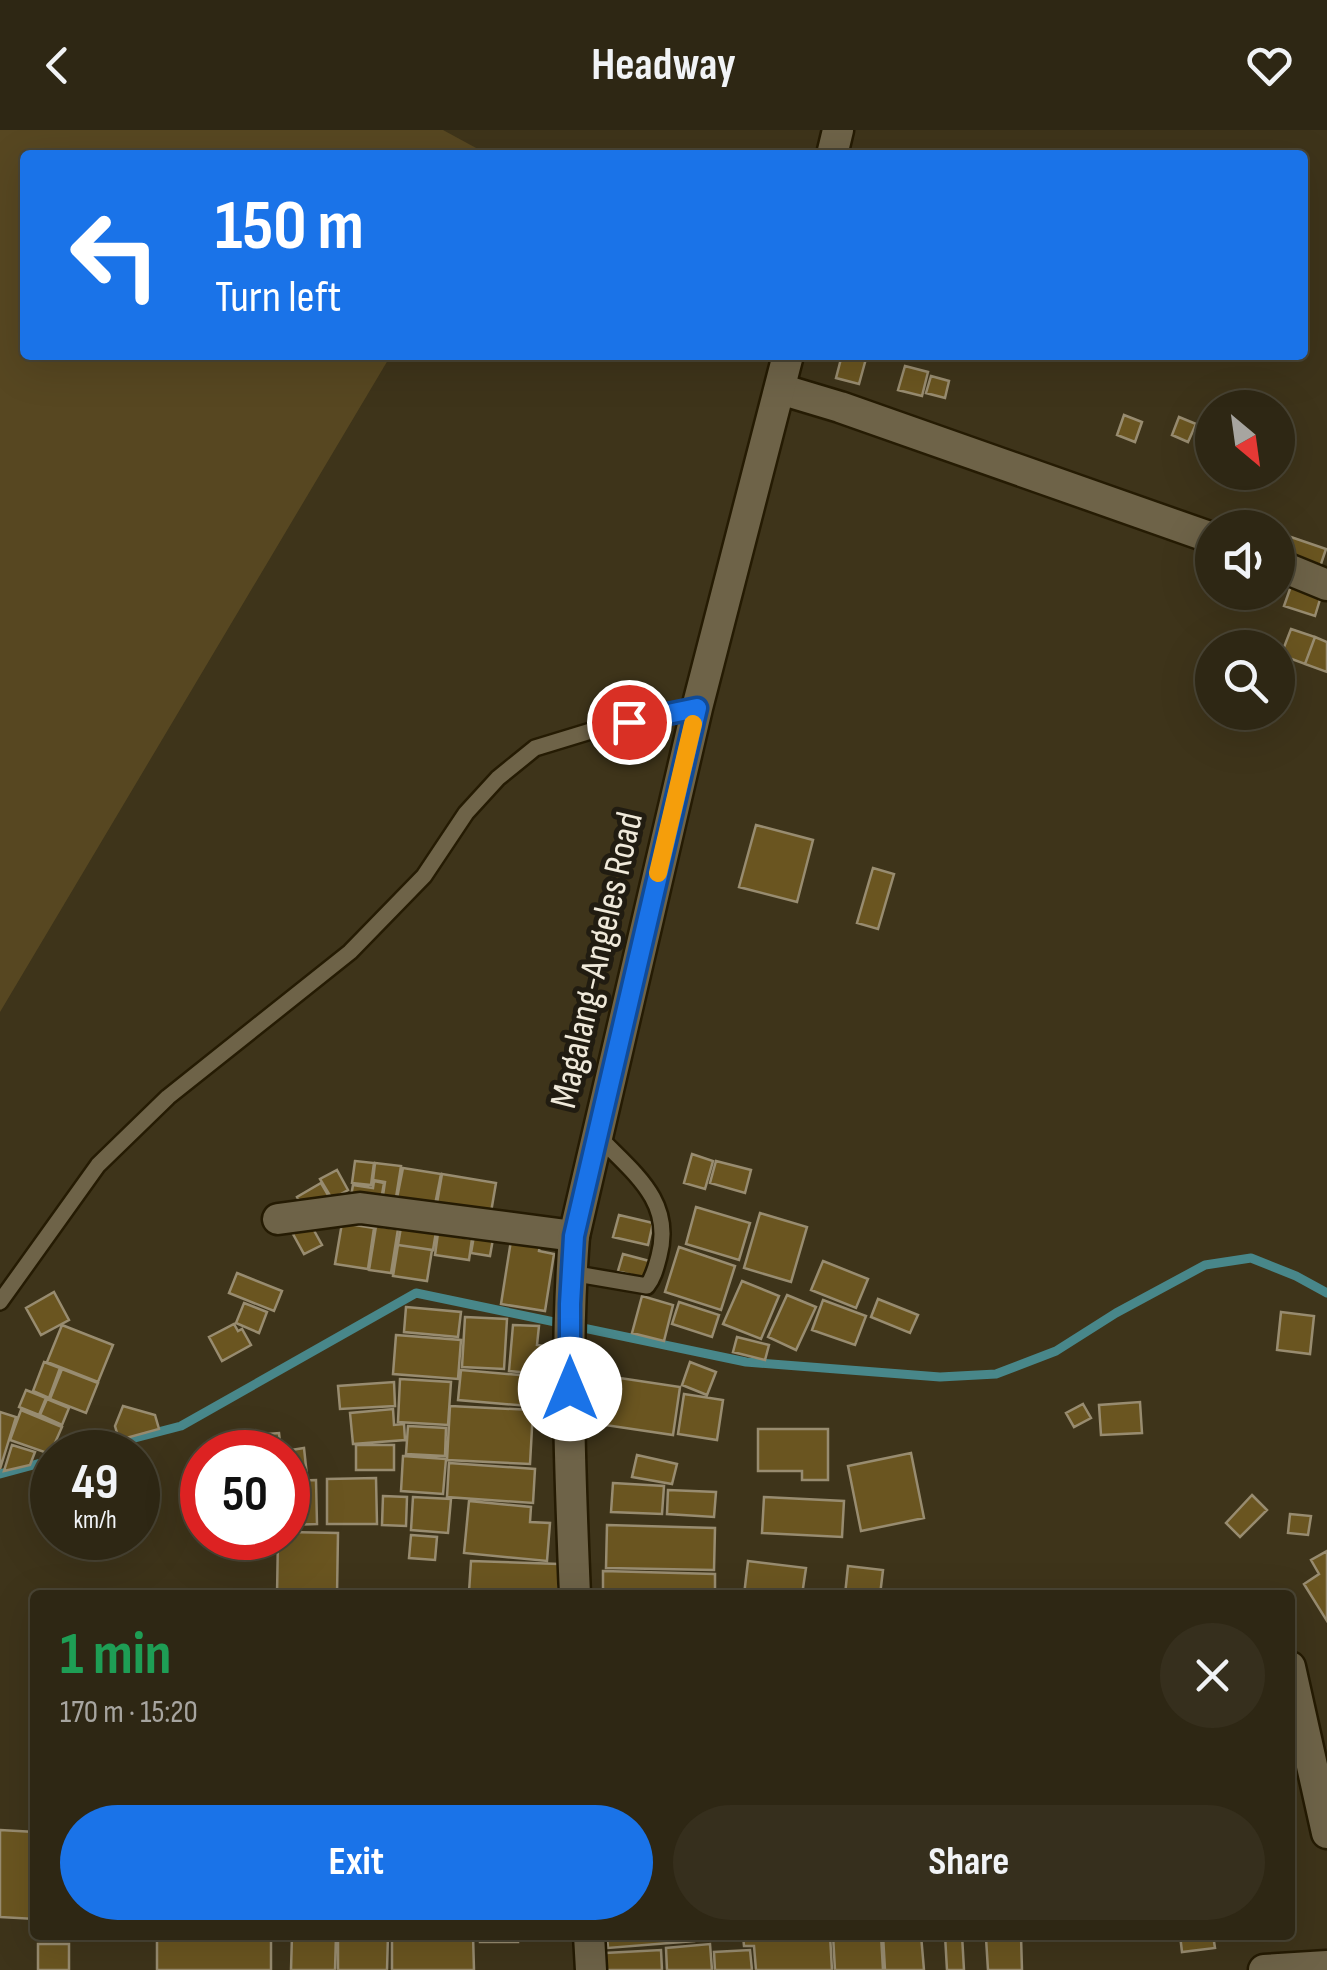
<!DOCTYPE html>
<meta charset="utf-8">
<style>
:root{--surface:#2e2714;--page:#362f1d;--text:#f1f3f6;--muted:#a7a5a0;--line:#494434;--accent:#1a73e8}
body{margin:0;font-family:"Sofia Sans Condensed",sans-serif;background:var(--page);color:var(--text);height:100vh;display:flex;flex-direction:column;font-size:38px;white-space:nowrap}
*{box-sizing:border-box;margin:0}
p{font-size:32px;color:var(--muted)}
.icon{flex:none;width:55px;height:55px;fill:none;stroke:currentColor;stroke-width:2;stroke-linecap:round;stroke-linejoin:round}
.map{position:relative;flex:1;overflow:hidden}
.details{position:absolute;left:30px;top:1460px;width:1265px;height:350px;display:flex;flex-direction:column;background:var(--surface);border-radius:10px;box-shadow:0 10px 40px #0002,0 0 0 2px var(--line)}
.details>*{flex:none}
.banner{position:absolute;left:20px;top:20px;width:1288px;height:210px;border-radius:10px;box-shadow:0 10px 40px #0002,0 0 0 2px var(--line);background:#1a73e8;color:#fff;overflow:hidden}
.needle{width:65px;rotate:151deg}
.tools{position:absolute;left:1195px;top:260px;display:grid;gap:20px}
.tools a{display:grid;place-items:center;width:100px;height:100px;border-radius:50%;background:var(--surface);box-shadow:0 10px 40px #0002,0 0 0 2px var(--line);font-size:50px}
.speed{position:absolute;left:30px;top:1300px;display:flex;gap:20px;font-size:50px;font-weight:700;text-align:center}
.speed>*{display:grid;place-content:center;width:130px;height:130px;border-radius:50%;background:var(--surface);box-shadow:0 10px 40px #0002,0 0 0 2px var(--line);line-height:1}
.speed small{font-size:25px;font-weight:400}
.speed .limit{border:15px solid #d22;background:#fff;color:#111}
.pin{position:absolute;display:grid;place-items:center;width:85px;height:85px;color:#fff;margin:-42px;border:5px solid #fff;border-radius:50%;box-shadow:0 2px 10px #0007}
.me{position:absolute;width:110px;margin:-55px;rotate:0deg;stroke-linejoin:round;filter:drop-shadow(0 0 8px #0008)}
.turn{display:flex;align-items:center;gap:35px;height:210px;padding:0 30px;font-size:45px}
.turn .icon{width:130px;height:130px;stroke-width:2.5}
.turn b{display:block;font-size:70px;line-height:85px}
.round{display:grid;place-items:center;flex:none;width:105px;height:105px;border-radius:52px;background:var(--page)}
.headline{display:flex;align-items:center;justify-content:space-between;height:170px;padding:0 30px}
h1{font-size:60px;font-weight:700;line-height:75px;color:#1e9e55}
.primary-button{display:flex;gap:20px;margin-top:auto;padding:20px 30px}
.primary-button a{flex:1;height:115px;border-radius:60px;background:var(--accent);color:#fff;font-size:40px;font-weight:700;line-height:115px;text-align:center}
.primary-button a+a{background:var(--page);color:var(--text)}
header{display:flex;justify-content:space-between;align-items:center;height:130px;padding:0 30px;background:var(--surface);font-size:45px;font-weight:700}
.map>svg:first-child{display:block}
.green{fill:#574721}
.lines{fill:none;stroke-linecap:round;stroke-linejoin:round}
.stream{stroke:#48878a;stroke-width:9}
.building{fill:#6a5520;stroke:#988c70;stroke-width:2.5}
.lane-casing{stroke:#251b03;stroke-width:20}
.street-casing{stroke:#251b03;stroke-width:35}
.secondary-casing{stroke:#251b03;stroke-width:35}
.lane{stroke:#6e6348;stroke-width:15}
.street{stroke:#6e6348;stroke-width:30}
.secondary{stroke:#6e6348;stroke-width:30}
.route-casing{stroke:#114b97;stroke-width:25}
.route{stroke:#1a73e8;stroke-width:18}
.slow{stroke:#f59e0b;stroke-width:18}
.labels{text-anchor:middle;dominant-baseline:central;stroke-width:10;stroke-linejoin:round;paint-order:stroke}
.street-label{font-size:38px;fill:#efe9da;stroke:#211c11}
</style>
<header><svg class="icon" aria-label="back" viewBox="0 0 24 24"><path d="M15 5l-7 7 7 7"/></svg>Headway<svg class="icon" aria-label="heart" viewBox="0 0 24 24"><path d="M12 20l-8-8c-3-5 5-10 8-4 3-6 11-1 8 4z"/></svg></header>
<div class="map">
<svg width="1327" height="1840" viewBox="0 0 1327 1840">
<rect width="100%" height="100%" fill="#3e341a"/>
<path class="green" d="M0,0h443l46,25h-464v200h366l-391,657z"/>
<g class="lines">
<path class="stream" d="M81,1322l100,-26 235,-133 330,69 194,15 56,-3 60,-23 60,-38 89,-48 46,-7 45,18 31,17
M0,1344l52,-14"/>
</g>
<path class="building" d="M842,225h25l-8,29 -23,-6z
M905,236l23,6 -6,24 -24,-6z
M931,246l18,5 -4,17 -19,-5z
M1124,285l18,7 -7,20 -18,-7z
M1179,287l17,7 -8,18 -16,-7z
M1285,405l41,14 -6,18 -40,-13z
M1291,456l30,10 -6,20 -31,-10z
M1291,499l24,8 -10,27 -24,-9z
M1315,507l12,5v30l-22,-8z
M756,695l57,15 -16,62 -58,-15z
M873,738l21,6 -16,55 -21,-6z
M692,1024l21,7 -8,28 -21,-6z
M355,1031l19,2 -3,22 -19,-2z
M716,1031l35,9 -6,23 -35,-10z
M375,1033l26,3 -6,38 -13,-2 3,-20 -12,-2z
M403,1038l38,6 -7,36 -38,-7z
M337,1040l11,20 -16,9 -12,-20z
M442,1044l54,9 -6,35 -54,-9z
M374,1051l10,2 -4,23 -30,-4 3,-17 20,3z
M321,1053l10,17 -26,11 -8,-14z
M696,1077l54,16 -11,37 -53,-16z
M760,1083l47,14 -16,55 -47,-14z
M619,1085l34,8 -5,22 -35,-8z
M342,1093l32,5 -6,41 -33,-5z
M311,1095l11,20 -18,9 -11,-20z
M376,1096l22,3 -7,44 -22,-3z
M401,1097l35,5 -3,18 -35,-5z
M475,1100l19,3 -4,23 -19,-3z
M438,1103l34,6 -3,21 -34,-5z
M512,1104l29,5 -2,12 15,3 -9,57 -44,-7z
M398,1115l34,5 -5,31 -34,-5z
M679,1117l56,19 -14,44 -56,-18z
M623,1124l30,8 -5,18 -30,-9z
M823,1131l45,18 -12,29 -45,-18z
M237,1143l45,18 -8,20 -45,-18z
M742,1151l37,15 -18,43 -38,-15z
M54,1162l15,28 -28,15 -15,-27z
M787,1165l29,12 -20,43 -28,-13z
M642,1166l31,9 -9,36 -32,-8z
M878,1169l40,16 -8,18 -39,-16z
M823,1170l43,16 -11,29 -43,-15z
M679,1172l40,13 -7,22 -40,-13z
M244,1173l23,9 -8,21 -23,-10z
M406,1177l55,5 -3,25 -54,-5z
M1281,1182l33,4 -4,38 -33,-4z
M465,1187l42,2 -3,50 -42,-2z
M234,1194l4,7 4,-2 9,16 -29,16 -13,-24z
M62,1195l51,20 -15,37 -51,-20z
M513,1195l26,1 -2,19 17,2 -2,28 -43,-4z
M396,1205l65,5 -3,39 -65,-5z
M737,1207l32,8 -4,15 -32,-8z
M44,1232l16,6 -11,30 -16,-7z
M690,1232l26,10 -9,23 -25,-10z
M62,1239l36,14 -12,30 -36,-14z
M461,1240l83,7 -3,30 -83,-7z
M613,1247l67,10 -7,48 -68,-10z
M400,1249l51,3 -3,43 -50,-3z
M394,1252l1,24 -55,3 -2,-23z
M26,1260l20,8 -7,17 -20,-8z
M684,1264l39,6 -6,40 -39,-6z
M47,1269l22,9 -7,17 -22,-10z
M1140,1272l2,31 -41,2 -2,-30z
M1083,1274l8,14 -17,9 -8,-14z
M123,1276l32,9 4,14 -40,11 -4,-14z
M450,1276l83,4 -3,54 -83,-4z
M393,1279l1,16 10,-1 1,16 -52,4 -3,-31z
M21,1280l41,17 -12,27 -40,-14z
M0,1282l16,5 -16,52z
M408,1296l38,2 -1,28 -39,-2z
M758,1299h70v51h-26v-9h-44z
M279,1303l2,19h-37l-1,-16z
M239,1310l1,12h-27l-1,-9z
M12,1315l23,7 -5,13 -26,6z
M356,1315h38v25h-38z
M304,1318l3,28 -19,2v-26l-3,-1z
M911,1323l13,65 -63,13 -13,-65z
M637,1325l40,9 -5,20 -40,-7z
M403,1326l43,3 -3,35 -42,-3z
M449,1333l86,6 -2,34 -86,-6z
M376,1348l1,46h-50v-45z
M316,1350l1,44 -29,1v-44z
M613,1353l51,3 -2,28 -51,-2z
M668,1360l48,2 -2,25 -47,-3z
M1252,1365l15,15 -27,27 -14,-14z
M383,1366l24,1 -1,29 -24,-1z
M413,1367l38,2 -3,34 -37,-3z
M764,1367l80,4 -2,36 -80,-4z
M469,1371l62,6 -1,15 20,1 -3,38 -83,-8z
M1290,1384l21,2 -3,19 -20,-2z
M607,1395l108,3 -1,42 -108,-2z
M138,1398l3,10 -36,13 -5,-13h38z
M288,1402l50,1 -1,62h-60l1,-57h10z
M411,1405l26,2 -2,23 -26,-2z
M1327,1421v70l-23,-37 15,-10 -8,-14z
M471,1431l88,3 -1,31 -89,-3z
M748,1431l58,7 -4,27h-58z
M848,1436l35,4 -3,25h-35z
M603,1441l112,3v21h-112z
M0,1700l35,2v87l-35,-2z
M157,1805h114v35h-114z
M292,1805h44l-1,35h-44z
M338,1805h50l-1,35h-49z
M473,1805l1,35h-82v-34z
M480,1805h38v7h-38z
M607,1805h86l1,6 -86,7z
M743,1805h87l2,35h-76l-2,-24h-10z
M833,1805h48l2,35h-48z
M883,1805h38l3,35h-39z
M945,1805h17l2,35h-17z
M1180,1805h33l2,13 -33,4z
M1021,1806l1,34h-34l-2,-32z
M38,1814h31v26h-31z
M710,1814l2,26h-45l-1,-22z
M661,1820l1,20h-57v-17z
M750,1820l2,20h-37l-1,-18z"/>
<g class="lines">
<defs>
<path id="lane" d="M571,1143l76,13c7,-9 9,-19 12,-30 15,-56 -27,-84 -62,-121
M0,1172l98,-137 70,-68 182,-145 74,-76 42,-63 32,-35 37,-30 59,-18 103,-22"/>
<path id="street" d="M780,259l60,18 372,131
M1278,435l49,20
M278,1089l82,-11 214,28
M1290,1537l37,166"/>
<path id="secondary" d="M832,25l6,-25
M575,1465c-5,-119 -10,-240 -1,-359l123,-528 91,-353
M589,1805l2,35
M1264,1840l63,-4"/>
</defs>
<use href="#lane" class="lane-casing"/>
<use href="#street" class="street-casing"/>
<use href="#secondary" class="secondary-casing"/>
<use href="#lane" class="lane"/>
<use href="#street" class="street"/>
<use href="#secondary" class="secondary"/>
</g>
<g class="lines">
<defs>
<path id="route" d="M570,1259v-85l4,-68 123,-528 -68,14"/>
</defs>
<use href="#route" class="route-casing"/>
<use href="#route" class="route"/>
<path class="slow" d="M658,743l35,-149"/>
</g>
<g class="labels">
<g class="street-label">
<text transform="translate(597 830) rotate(-77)">Magalang-Angeles Road</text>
</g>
</g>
</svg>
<div class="tools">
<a><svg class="needle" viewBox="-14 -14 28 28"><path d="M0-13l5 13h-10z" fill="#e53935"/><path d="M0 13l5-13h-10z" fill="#a7a5a0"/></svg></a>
<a><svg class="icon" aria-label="sound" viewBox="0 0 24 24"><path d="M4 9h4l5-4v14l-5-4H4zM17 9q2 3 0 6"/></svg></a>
<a><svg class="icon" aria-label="search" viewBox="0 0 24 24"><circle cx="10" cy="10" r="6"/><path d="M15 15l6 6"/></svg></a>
</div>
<div class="speed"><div>49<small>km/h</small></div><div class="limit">50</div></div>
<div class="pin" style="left:629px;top:592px;background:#d93025"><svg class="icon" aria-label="arrive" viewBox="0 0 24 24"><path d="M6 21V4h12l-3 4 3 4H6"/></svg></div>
<svg class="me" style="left:570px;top:1259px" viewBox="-20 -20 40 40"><circle r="19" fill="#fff"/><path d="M0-13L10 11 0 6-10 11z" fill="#1a73e8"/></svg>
<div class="banner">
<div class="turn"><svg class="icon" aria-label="left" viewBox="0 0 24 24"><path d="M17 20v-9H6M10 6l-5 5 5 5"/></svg><div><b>150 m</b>Turn left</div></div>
</div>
<section class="details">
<div class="headline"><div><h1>1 min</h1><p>170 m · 15:20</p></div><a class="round"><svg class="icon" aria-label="close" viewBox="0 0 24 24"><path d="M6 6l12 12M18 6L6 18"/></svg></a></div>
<div class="primary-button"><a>Exit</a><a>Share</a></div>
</section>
</div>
